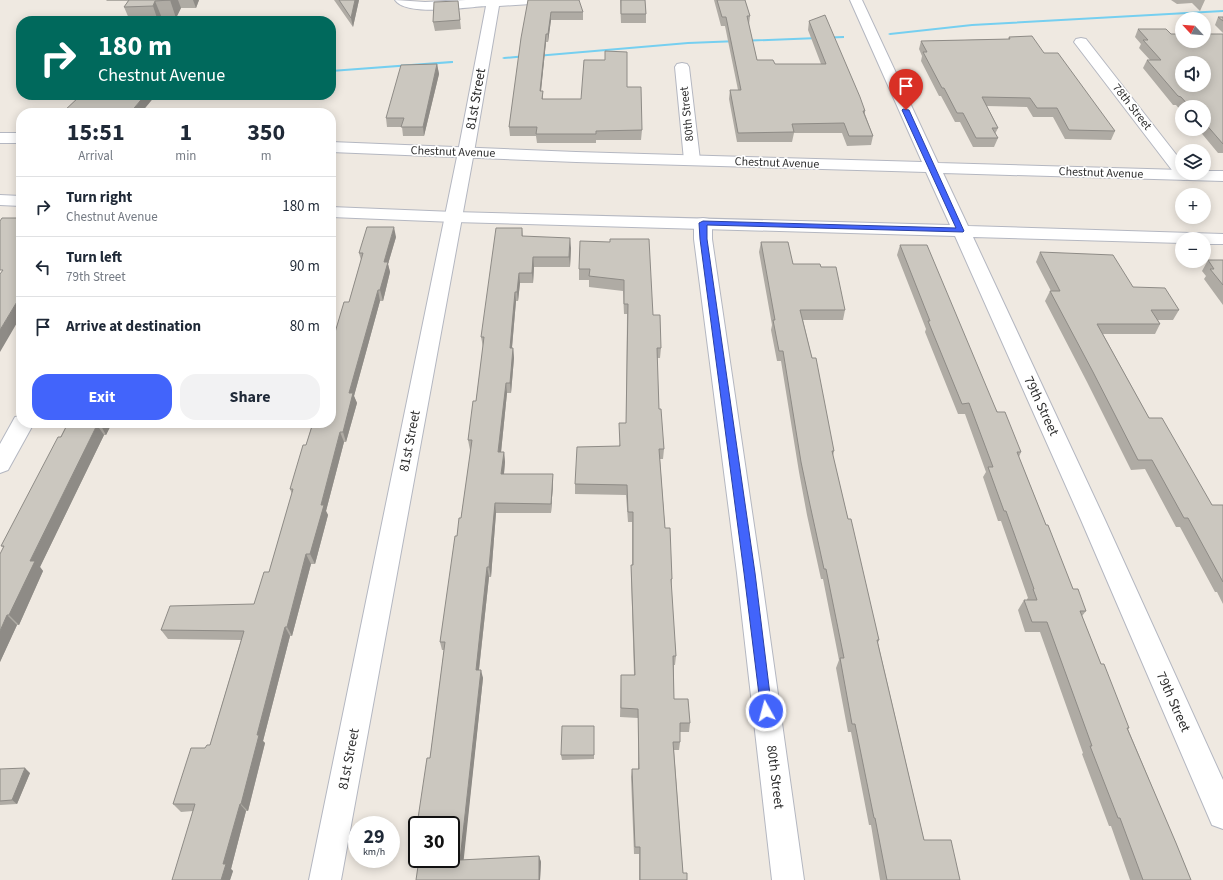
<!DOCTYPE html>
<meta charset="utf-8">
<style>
:root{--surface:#fff;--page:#f2f2f3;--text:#1f2937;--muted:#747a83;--line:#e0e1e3;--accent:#4264fb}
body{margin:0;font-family:"Source Sans 3",sans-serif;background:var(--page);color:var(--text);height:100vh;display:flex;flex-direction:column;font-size:15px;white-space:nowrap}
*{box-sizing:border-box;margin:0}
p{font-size:13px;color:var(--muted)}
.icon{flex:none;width:22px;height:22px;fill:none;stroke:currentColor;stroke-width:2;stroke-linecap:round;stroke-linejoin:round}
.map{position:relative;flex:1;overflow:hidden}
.sheet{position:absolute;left:16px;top:108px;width:320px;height:320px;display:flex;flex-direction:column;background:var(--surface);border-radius:16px;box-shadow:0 2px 10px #0003}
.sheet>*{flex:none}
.banner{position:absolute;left:16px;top:16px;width:320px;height:84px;border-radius:16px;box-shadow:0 2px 10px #0003;background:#00695c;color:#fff;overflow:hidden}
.needle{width:26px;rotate:296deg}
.controls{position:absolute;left:1175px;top:12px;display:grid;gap:8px}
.controls a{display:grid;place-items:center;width:36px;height:36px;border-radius:50%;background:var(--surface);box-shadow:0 2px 10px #0003;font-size:20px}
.speed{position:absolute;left:348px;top:816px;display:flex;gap:8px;font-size:20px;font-weight:700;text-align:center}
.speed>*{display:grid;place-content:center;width:52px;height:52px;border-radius:50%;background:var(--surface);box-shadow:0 2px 10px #0003;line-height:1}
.speed small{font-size:10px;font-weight:400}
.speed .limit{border:2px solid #111;border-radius:6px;background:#fff;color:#111}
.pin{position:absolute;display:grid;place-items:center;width:34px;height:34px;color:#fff;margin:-41px -17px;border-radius:50% 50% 50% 0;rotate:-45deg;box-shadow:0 0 4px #0007}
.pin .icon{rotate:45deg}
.me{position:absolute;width:44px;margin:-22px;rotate:353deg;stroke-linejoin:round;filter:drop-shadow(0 0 3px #0008)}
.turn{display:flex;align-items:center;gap:14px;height:84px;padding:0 16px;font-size:18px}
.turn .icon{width:52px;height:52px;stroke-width:2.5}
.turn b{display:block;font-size:28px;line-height:34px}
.eta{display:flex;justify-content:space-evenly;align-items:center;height:68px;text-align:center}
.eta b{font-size:24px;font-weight:700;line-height:28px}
.button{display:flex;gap:8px;margin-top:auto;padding:8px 16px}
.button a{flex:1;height:46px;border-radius:16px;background:var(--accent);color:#fff;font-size:16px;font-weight:700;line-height:46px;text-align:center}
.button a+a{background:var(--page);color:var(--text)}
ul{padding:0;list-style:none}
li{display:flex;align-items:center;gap:12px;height:60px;padding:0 16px;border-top:1px solid var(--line)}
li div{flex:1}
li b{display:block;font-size:15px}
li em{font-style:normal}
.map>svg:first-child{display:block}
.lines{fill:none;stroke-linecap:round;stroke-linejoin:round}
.stream{fill:#75cff0;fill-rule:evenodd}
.street-casing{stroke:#b4b7c1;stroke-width:2}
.secondary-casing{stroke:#b4b7c1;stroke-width:2}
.street{fill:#fff;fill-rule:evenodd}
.secondary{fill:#fff;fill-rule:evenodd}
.wall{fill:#afaba4}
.shaded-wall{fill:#8e8b86}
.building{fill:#cbc7bf;stroke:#8e8b86;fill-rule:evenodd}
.route{fill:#4264fb;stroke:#2b41a3}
.labels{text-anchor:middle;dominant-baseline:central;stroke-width:3.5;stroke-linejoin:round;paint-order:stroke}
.far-street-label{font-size:12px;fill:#2e2e2e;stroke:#fff}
.street-label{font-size:14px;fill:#2e2e2e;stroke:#fff}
</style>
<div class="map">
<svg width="1223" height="880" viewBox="0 0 1223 880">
<rect width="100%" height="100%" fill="#efe9e1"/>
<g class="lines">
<path class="stream" d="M1223,10v2l-251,14 -82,9 -2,-1 2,-1 82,-9z
M843,36h1v2l-156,6 -152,13 -2,-1 2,-1 152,-13z
M526,55l2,1v1l-24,2 -2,-1 2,-1z
M451,61h2v2l-122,9v-2z"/>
<defs>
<path id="street" d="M395,0l30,2 41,-2h71l-2,3 -4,1 -32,2 -25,146 -133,728h-32l149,-728 28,-146c-19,1 -80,11 -91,-6z
M1081,38l5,1 96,123v11h9l1,2 -2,3 -6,2 -6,-2 -104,-136 2,-3z
M682,63l5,1 2,3 11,93 -2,3 -6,2 -6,-2 -2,-3 -9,-93 2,-3z
M703,218l6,1 3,4v16l49,334 43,307h-32l-35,-307 -43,-334v-16l3,-4z
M21,416v7h13l-26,47 -8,3v-29l15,-27z"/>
<path id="secondary" d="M850,0h12l76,163 244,7v3h22v-2h19v10l-280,-8 25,53 255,8v10h-19v-5h-22v4l-209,-6 132,283 118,260v49l-11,-4 -131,-305 -126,-284 -501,-14 -123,-5v-10l123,5 496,13 -24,-53 -350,-10 -245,-10v-10l245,10 346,10z
M0,133h21v10h-21z
M0,195l21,1v10l-21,-1z"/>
</defs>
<use href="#street" class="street-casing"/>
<use href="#secondary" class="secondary-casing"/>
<use href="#street" class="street"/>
<use href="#secondary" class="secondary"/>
</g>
<path class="wall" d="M106,0h97h-4l-3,8h-15l-5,10h-14l-2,3h-30l-6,-14 4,-6h-21z
M334,0h25l-6,27z
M528,0l55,12v8h-32l-3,22h-2l-5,49h2v8h38l46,-12 15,43 -1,10h-45v3h-59l-1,-7h-26l-1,-9z
M620,0h25l1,14v9h-25z
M714,0h31l5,16 -1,9 8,35 18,4h46l-13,-34 1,-9 56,90v3l8,22 -2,9 -24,1 -5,-13h-48l-2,9h-55l-8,-43 1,-9h8l-13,-64h-4z
M1171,0h34l-5,11 -8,-8 -15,1z
M458,1l3,28 -26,2 -2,-9z
M1218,17h5v16l-8,-8z
M1138,29l33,5h52v119h-5l-20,-24h6v-22h-22v5l-6,-7h-3l-30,-37 4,-8h3l-11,-12 2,-4 -6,-7z
M1009,37l35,16 71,78 -4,9 -46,-1 -12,-22h-20l-6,-10 -40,-1 11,22 -3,6 3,4 -4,9h-21l-13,-25h-5l-14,-26h-2l-18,-35 1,-5 -3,-7 2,-8 87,-2z
M437,64l2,10 -15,62h-21l-1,-9h-15l-1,-9z
M522,228l1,9 48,11 -1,19h-36l-1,16h-13l-2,18h-2l-4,47h1l1,10 -3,35h-4l-6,59h3l1,10 -1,12 49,9 -2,30h-55l-5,64h-2l-10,93 4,8 -20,182 76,-4 2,6 -1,18h-124l35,-21 -21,-101 14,-108h-2l-2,-8 17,-106 4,-18 10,-68h-1l-2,-10 8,-39 7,-54 -2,-10z
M396,237l-8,27 2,8 -7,29h-3l-26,95 3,7 -11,39h-2l-18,69 2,4 -13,49h-4l-19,72h-2l-27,105 2,2 -17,68h-2l-15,58 2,2 -3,9 -37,-69 -12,1 -8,-8 32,-56 5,-3 31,-105 -73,-1 -7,-9 93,-26 15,-32 23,-78 -2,-5 16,-44 43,-143 12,-42 -2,-7z
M610,242l43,73 8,33 -1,10h-3l2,51 5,40 -1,10h-3l5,69 7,51 -1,10 5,67 -1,9h-1v34l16,24 -1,9h-9v10l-1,8h-5l9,123 4,7h-48v-26h-5l-3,-77 1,-8h6v-51l-18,-1 1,-42h13l-3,-101v-9h1v-43h-4l-2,-27 -51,-1v-10l44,-38 7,-23 1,-109h-3l-1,-23 -34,-4v-7h-10v-11z
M761,242l32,22 28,3 24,43 -2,10h-40l31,131 -1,5 15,63 31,121 -1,3 46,197 36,40h-80l-9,-55h-2l-18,-93h-3l-12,-64 3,-8 -16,-81h-2l-14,-64 -8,-43 -18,-111h-4l-6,-31 1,-5 -13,-73z
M900,245l121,207 -2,5 27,68 27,64 13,22 -4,5 19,48 28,64 -1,1 63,151h-61l-19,-54h-2l-27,-72 1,-1 -43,-121h-15l-7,-22 6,-10h3v-1l1,-1 -27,-77h-3l-15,-44 3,-5 -21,-58h-7l-33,-82 1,-3 -29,-74z
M1040,252l93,35 46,23 -6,10h-15l2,4 -5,10h-52l46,84 63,87h11v99l-6,-12h-2l-35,-65h-4l-31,-58 -14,1 -44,-88 -42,-81 5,-10h1l-15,-29z
M1208,260h15v45l-19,-26 2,-3 -4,-5z
M68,423h44l-6,12h-2l-64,132 3,4 -24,54h-2l-17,37 3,-115 -2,-1z
M594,726v33l-32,1 -1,-5z
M0,769l30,4 -13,31 -17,1z"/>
<path class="shaded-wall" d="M170,0h8l3,8 -5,10z
M193,0h6l-3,8z
M355,0h4l-6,27 -2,-9z
M155,1l7,17 -2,3h-2l-5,-15z
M551,12v8l-3,22v-8z
M546,34v8l-6,58v-9z
M437,64l2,10 -15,62 -1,-9z
M145,95h11l-15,18h-11z
M394,227l2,10 -8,27 2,8 -7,29 -3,-11 4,-28z
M570,238l1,10 -1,19 -1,-10z
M533,257l1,10 -1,16 -1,-10z
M519,273l1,10 -2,18 -1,-9z
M378,290l2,11 -26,95 3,7 -11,39 -3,-10 6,-39z
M515,292l1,9 -5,57 -1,-10z
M21,295v21l-21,36v-22z
M513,348l1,10 -3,35 -1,-10z
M506,383l1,10 -7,69 -2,-10z
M101,423h11l-6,12 -6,-11z
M97,425l7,10 -64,132 3,4 -24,54 -10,-10 21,-54z
M340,432l4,10 -18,69 2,4 -13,49 -5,-10 11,-49z
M504,452l1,10 -2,21 -2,-9z
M553,474v9l-2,30v-9z
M495,503l1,10 -5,64 -2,-10z
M306,554l5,10 -19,72 -5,-9z
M487,567l2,10 -11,101 -2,-8z
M7,615l10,10 -17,37v-31z
M285,627l5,9 -27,105 2,2 -17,68 -7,-7 16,-69z
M481,670l2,8 -20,188 -3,-6z
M25,768l5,5 -13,31 -5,-4z
M240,804l6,7 -15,58 2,2 -3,9h-9l2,-16z
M539,856l2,6 -1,18h-1z"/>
<path class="building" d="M129,0h41l-15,1 -2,5 -29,1z
M339,0h16l-4,18z
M528,0h51l4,12h-32l-3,22h-2l-6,57h3l-1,8h39l3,-39h21v-9l22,1v35h14l1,43 -46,1v3h-60l1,-7h-28l12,-89z
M621,0h24l1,14h-25z
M717,0h28l5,16h-3l10,44h16l2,4h51l-17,-43 16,-6 35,82 5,14h-2l10,25h-24l-5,-13 -52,1 2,8 -56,1 -8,-43h11l-15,-73h-4z
M458,1l2,19 -27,2 1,-20z
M1218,17h5v4z
M1138,29h28l5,5h11v7h22v-7h19v110l-19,-22v-15h-14l-9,-10 -3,-1 -31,-36h14l-18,-20h5zM1182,63h22v22h-22z
M1032,36l12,17h14l57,78 -46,-1 -12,-22h-20l-7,-10 -48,-1 16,31h-6l6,10h-22l-13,-25h-6l-13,-25h-2l-19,-36h4l-6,-11 89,-2 -1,-2z
M437,64l-14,63h-22l3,-9h-18l15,-53z
M81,95h64l-15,18h-68z
M2,218h19v77l-21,35v-56l3,-4h-3v-49z
M367,227h27l-10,35h4l-8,28h-2l-29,103h4l-10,39h-3l-19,73h3l-14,49h-4l-19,73h-2l-28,108h2l-18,69h-1l-17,60h3l-5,16h-49l23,-76h-22l18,-56h14l2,-3h3l34,-114 -83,-1 9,-24 84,-2 10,-32h5l24,-83h-3l13,-44h3l7,-22h18v-77l13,-44h5l14,-49h-4z
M496,228h26v8l48,2 -1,19h-36l-1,16h-13l-2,19h-2l-5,56h3l-3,35h-4l-8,69h6l-3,22h52l-2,30 -56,-1 -6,64h-2l-11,103h5l-21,190 79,-4v24h-123l3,-21h32v-34h-34l10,-67h3l15,-116h-5l15,-106h2l2,-18h2l11,-78h-4l5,-39h3l8,-64h-3z
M610,239h39l4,76h7l1,33h-4l2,61h2l3,40h-5l6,79h5l2,51h-1l5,77h-3l1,43h14l2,24h-10v19h-7l10,131h4v7h-47v-33h-5l-3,-78h7l-1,-60 -17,-1v-33h14l-4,-110h2v-53h-5l-1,-27 -52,-1 2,-37 43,-1 -1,-23h7l2,-119h-4v-24l-35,-4 1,-7h-11l1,-28 30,1z
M761,242h27l5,22h27l1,3h15l9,43h-45l12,48h4l18,93h-2l16,68h3l28,121h-2l47,200h27l9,40h-73l-12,-62h-1l-19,-94h-3l-12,-66h4l-18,-89h-2l-14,-64 -9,-43 -18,-111h-4l-6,-31h2z
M900,245h27l70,167h8l16,40h-4l29,73h2l25,64h5l8,22h-6l21,53h3l25,64h-2l49,115 15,37h-48l-23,-62h-2l-28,-72h2l-45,-124h-15l-8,-22h13l-4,-11h1l-28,-78h-2l-16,-44h5l-24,-64 -7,1 -34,-83h2z
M1040,252l73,3 20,32 32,1 14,22h-28l9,14h-63l52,94h13l50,87h11v77l-35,-64h-4l-32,-58h-14l-45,-88 -43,-81h10z
M1208,260h15v25l-13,-16h4z
M68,423h33l-1,1 -3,1 -67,136h5l-26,54h-2l-7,16v-77l4,-8h-3l57,-109h3z
M562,726h32v29h-33z
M25,768l-13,32 -12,1v-32z"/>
<path class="route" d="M903,109l6,1 55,121 -1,1 -256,-7v14l48,334 17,138 -1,4 -5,2 -4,-2 -1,-4 -17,-138 -44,-334 -1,-16 4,-2 253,7 -54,-118z"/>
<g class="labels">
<g class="far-street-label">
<text transform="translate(1132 107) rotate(52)">78th Street</text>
<text transform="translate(687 114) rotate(-96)">80th Street</text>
<text transform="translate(453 152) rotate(2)">Chestnut Avenue</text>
<text transform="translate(777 163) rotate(2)">Chestnut Avenue</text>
<text transform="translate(1101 173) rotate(2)">Chestnut Avenue</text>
</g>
<g class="street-label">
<text transform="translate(476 99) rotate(-80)">81st Street</text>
<text transform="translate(1041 406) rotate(65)">79th Street</text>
<text transform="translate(410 441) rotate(-79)">81st Street</text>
<text transform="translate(1173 702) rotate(66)">79th Street</text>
<text transform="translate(349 759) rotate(-79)">81st Street</text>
<text transform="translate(775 777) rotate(83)">80th Street</text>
</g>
</g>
</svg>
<div class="controls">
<a><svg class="needle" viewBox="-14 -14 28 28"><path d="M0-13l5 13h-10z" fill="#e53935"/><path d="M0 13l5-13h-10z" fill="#747a83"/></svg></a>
<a><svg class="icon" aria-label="sound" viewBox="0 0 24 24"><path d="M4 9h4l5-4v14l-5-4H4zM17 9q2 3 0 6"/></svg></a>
<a><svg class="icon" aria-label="search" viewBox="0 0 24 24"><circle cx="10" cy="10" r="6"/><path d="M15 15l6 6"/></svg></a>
<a><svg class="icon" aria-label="layers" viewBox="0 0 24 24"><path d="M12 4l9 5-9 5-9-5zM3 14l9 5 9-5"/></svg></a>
<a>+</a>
<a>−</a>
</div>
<div class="speed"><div>29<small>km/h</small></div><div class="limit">30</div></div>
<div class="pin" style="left:906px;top:110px;background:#d93025"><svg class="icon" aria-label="arrive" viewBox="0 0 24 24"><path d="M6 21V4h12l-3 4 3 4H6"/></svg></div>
<svg class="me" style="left:766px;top:711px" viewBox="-20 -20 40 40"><circle r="17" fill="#4264fb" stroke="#fff" stroke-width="3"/><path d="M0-11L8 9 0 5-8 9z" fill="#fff"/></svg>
<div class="banner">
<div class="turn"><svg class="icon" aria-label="right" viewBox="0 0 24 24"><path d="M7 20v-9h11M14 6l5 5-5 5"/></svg><div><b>180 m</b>Chestnut Avenue</div></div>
</div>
<section class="sheet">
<div class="eta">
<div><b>15:51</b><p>Arrival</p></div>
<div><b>1</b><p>min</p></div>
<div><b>350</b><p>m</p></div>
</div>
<ul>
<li><svg class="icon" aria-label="right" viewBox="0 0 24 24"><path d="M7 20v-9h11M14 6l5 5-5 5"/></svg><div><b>Turn right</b><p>Chestnut Avenue</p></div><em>180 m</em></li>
<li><svg class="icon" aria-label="left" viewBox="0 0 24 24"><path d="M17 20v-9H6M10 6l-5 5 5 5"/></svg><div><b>Turn left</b><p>79th Street</p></div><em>90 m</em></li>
<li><svg class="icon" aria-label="arrive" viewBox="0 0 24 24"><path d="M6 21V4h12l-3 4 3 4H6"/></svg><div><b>Arrive at destination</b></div><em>80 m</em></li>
</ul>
<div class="button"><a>Exit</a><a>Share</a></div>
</section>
</div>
